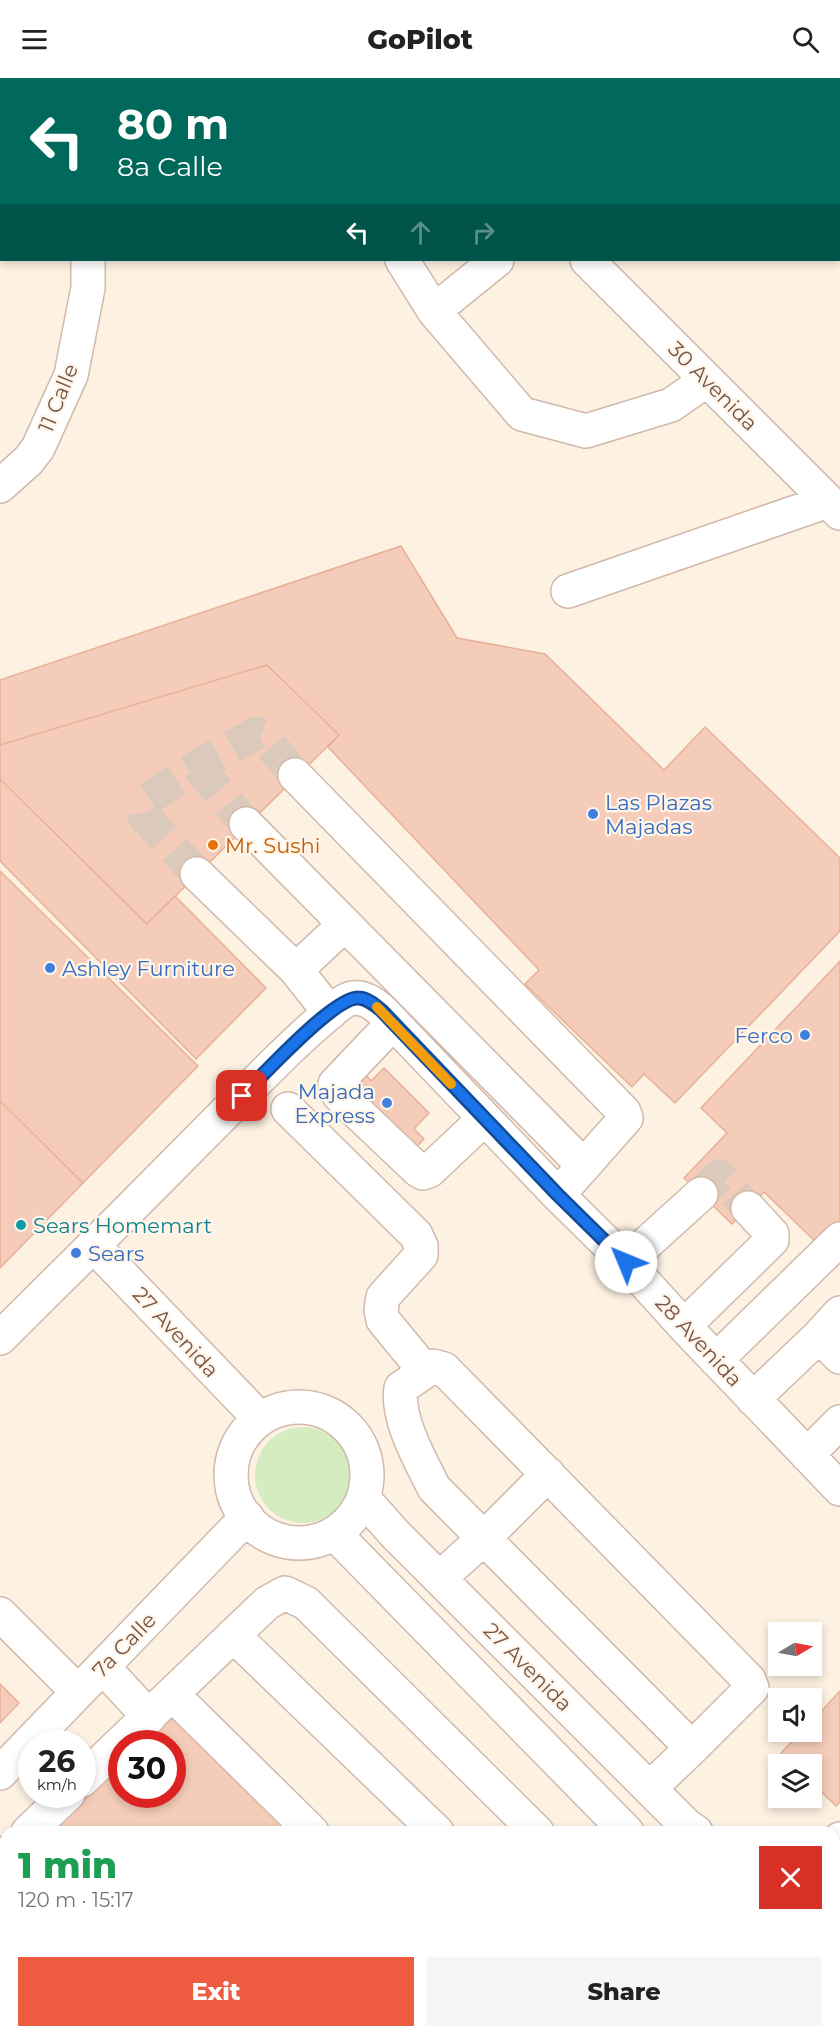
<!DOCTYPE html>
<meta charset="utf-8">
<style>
:root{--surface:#fff;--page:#f6f6f6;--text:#222;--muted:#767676;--accent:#ed5c41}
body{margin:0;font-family:Montserrat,sans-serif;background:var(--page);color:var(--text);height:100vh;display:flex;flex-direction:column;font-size:22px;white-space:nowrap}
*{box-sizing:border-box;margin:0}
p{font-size:20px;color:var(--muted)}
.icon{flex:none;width:33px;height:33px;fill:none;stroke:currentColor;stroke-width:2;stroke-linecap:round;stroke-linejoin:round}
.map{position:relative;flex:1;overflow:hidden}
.side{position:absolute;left:0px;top:1748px;width:840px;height:212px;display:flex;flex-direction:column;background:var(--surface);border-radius:18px 18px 0 0;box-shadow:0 3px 9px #0003}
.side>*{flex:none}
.top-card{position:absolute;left:0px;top:0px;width:840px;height:183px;box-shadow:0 3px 9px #0003;background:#00695c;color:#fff;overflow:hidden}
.needle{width:39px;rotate:80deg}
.tools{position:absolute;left:768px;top:1544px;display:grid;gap:12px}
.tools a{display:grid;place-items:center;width:54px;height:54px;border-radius:0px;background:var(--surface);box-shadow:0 3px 9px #0003;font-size:30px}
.speed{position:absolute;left:18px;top:1652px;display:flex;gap:12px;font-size:30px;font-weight:700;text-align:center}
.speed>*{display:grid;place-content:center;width:78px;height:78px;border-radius:50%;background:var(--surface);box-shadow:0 3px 9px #0003;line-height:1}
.speed small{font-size:15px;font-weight:400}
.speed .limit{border:9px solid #d22;background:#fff;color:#111}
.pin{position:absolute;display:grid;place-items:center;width:51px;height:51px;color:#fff;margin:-26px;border-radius:12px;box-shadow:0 3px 9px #0006}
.me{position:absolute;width:66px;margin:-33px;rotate:315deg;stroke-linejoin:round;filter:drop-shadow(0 0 4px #0008)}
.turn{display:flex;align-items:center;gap:21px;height:126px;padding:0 18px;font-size:27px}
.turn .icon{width:78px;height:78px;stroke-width:2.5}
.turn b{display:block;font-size:42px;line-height:51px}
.lanes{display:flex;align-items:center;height:57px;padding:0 18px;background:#0003;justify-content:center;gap:30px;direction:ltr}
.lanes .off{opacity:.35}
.round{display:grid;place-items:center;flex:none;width:63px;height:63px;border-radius:0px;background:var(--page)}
.headline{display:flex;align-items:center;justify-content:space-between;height:102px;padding:0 18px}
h1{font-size:36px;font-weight:800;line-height:45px;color:#1e9e55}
.cta{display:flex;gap:12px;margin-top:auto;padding:12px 18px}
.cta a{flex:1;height:69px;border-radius:0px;background:var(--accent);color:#fff;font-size:24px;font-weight:800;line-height:69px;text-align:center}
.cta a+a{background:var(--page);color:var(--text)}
header{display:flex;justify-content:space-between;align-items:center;height:78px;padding:0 18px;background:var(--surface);font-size:27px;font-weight:800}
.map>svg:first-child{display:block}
.green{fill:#d5ebc0}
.building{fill:#f4ccb9;stroke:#e7b198;stroke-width:1.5}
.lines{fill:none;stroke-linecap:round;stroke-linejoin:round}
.minor-tunnel{stroke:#dbcabb;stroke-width:33;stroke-dasharray:33 16;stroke-linecap:butt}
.minor-casing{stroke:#d1b9ab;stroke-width:36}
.minor{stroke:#fff;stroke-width:33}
.route-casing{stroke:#114b97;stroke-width:15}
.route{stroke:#1a73e8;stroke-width:10}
.slow{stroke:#f59e0b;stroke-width:10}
.shop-dot{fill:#3f7fe0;stroke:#fff5e9;stroke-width:2}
.food-dot{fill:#e8710a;stroke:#fff5e9;stroke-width:2}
.culture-dot{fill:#0f9aa8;stroke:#fff5e9;stroke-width:2}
.labels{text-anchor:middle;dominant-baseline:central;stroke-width:4.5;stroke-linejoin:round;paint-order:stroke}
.street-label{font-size:21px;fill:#765547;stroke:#fff5e9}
.shop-label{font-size:21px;fill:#366cbe;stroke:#fff5e9;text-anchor:start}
.food-label{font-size:21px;fill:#c56008;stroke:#fff5e9;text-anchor:start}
.culture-label{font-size:21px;fill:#0d838f;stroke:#fff5e9;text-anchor:start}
</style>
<header><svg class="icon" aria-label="menu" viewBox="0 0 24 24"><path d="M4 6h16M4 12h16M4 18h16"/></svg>GoPilot<svg class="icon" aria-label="search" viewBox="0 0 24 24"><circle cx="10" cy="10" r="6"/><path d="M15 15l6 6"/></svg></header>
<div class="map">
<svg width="840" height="1958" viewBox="0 0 840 1958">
<rect width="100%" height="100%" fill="#fdf1e2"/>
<path class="green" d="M255 1397a48 48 0 1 1 96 0a48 48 0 1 1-96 0Z"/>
<path class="building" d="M401,468l56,92 88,16 119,116 41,-43 135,131v73l-165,172 -31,-29 -12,13 -107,-103 14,-14 -211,-223 11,-12 -72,-70 -267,80v-65z
M267,587l72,70 -192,189 -147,-145v-34z
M0,701l147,145 28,-28 91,92 -70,71 -196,-198z
M0,793l198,195 -115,117 -83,-82z
M840,883v265l-20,20 -56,-54 -32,32 -48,-46 43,-45 -26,-25z
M384,990l45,45 -15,16 10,10 -16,17 -63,-64 19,-19 7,8z
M0,1023l83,82 -83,85z
M0,1606l19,19 -19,20z
M840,1613v111l-4,4 -24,-23v-19h-20l-11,-11 21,-22h10v-10z
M172,1630l129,124h-248l69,-71v33h50v-51h-33z
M6,1872v28l-6,-7v-13z
M0,1911l6,7v35h35l5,5h-46z
M56,1953h354l5,5h-354z"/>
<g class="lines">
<path class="minor-tunnel" d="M197,688l49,58
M197,796l-53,-58 -1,-8 5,-9 49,-33 60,-33 5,2 33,40
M701,1116l18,-18 29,32"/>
<defs>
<path id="minor" d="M27,0l2,2
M406,0l1,2
M353,2v-2
M402,182l32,51 88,103 64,17 85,-26 36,-25
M587,182l253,253
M434,233l63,-51
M0,408l28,-25 10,-13 33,-73 17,-87v-28
M568,513l260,-90
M295,697l329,337 2,6 -68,77
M246,746l338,342
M197,796l99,96 34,43
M296,892l48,-45
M393,945l-58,61v4l4,7 79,75 5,3 6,-2 55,-52
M288,1031l128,126 5,11v9l-38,42 -2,13 2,10 42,51
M93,1167l167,174
M626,1184l75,-68
M684,1248l88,-86v-6l-24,-26
M819,1258l21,21
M0,1260c78,-77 155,-154 232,-232 29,-29 57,-59 88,-85 8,-7 16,-15 25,-20 14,-8 27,1 37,10l176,184 68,67 58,64 156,163
M716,1282l124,-121
M433,1288l11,3 305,311 3,8 -60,60 -258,-260c-13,-27 -38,-69 -33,-100z
M753,1321l66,-63 21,-23
M231 1397a68 68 0 1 1 136 0a68 68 0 1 1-136 0Z
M807,1377l33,-33
M363,1420l32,36 291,291 10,7
M334,1455l293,299
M440,1500l44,-40 64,-64
M0,1536l78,78
M233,1557l204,197
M103,1589l46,50
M172,1616l140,138
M0,1695l247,-256
M82,1702l185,-177 18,-10 21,10 231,229
M650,1710l42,-40
M28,1754l40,-38
M834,1766l6,-5
M0,1780l6,-5
M834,1797l6,8
M834,1922l6,-8
M462,1953l5,5
M738,1953l31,3 15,-3
M657,1958l4,-5"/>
</defs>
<use href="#minor" class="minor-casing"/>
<use href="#minor" class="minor"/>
</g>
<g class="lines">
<defs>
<path id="route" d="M242,1018c19,-19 92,-99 116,-98 9,0 17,7 24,13l176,184 68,67"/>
</defs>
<use href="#route" class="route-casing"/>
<use href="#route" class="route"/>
<path class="slow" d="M377,929l74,77"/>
</g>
<g class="shop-dot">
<circle cx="593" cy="736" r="6"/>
<circle cx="50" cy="890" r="6"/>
<circle cx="805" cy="957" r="6"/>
<circle cx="387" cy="1025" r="6"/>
<circle cx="76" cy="1175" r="6"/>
</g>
<circle class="food-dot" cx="213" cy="767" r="6"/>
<circle class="culture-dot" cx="21" cy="1147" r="6"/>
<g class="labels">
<g class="street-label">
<text transform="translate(713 308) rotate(45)">30 Avenida</text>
<text transform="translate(58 320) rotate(-68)">11 Calle</text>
<text transform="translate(176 1254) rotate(47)">27 Avenida</text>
<text transform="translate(699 1263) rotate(47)">28 Avenida</text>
<text transform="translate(124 1567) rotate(-46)">7a Calle</text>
<text transform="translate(528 1589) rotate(45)">27 Avenida</text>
</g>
<g class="shop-label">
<text x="605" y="724">Las Plazas<tspan x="605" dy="24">Majadas</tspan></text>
<text x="62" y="890">Ashley Furniture</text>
<text x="793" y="957" text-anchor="end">Ferco</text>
<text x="375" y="1013" text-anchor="end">Majada<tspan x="375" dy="24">Express</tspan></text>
<text x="88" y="1175">Sears</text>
</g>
<g class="food-label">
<text x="225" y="767">Mr. Sushi</text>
</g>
<g class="culture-label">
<text x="33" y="1147">Sears Homemart</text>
</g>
</g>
</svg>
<div class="tools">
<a><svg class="needle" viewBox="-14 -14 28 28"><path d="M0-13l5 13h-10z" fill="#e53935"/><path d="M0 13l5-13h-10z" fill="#767676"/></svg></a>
<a><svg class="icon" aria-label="sound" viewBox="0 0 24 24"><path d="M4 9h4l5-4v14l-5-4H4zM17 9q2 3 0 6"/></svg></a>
<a><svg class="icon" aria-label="layers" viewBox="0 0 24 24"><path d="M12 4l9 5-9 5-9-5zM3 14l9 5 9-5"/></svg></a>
</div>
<div class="speed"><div>26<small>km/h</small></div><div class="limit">30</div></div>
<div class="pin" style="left:242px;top:1018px;background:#d93025"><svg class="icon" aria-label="arrive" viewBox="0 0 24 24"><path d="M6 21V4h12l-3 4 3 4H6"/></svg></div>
<svg class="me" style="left:626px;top:1184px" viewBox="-20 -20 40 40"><circle r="19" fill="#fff"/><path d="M0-13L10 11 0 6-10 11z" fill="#1a73e8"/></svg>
<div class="top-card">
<div class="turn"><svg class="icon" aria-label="left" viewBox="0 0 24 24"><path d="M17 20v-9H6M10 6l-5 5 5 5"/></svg><div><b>80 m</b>8a Calle</div></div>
<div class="lanes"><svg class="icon" aria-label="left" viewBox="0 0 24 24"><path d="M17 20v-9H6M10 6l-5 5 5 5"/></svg><svg class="icon off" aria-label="ahead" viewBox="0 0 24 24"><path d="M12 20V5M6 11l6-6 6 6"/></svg><svg class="icon off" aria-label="right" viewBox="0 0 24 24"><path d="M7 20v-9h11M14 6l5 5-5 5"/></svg></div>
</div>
<section class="side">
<div class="headline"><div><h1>1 min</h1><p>120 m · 15:17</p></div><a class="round" style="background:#d93025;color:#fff"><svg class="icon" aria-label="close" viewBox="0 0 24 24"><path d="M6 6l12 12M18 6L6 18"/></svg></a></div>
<div class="cta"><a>Exit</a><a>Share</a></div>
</section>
</div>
